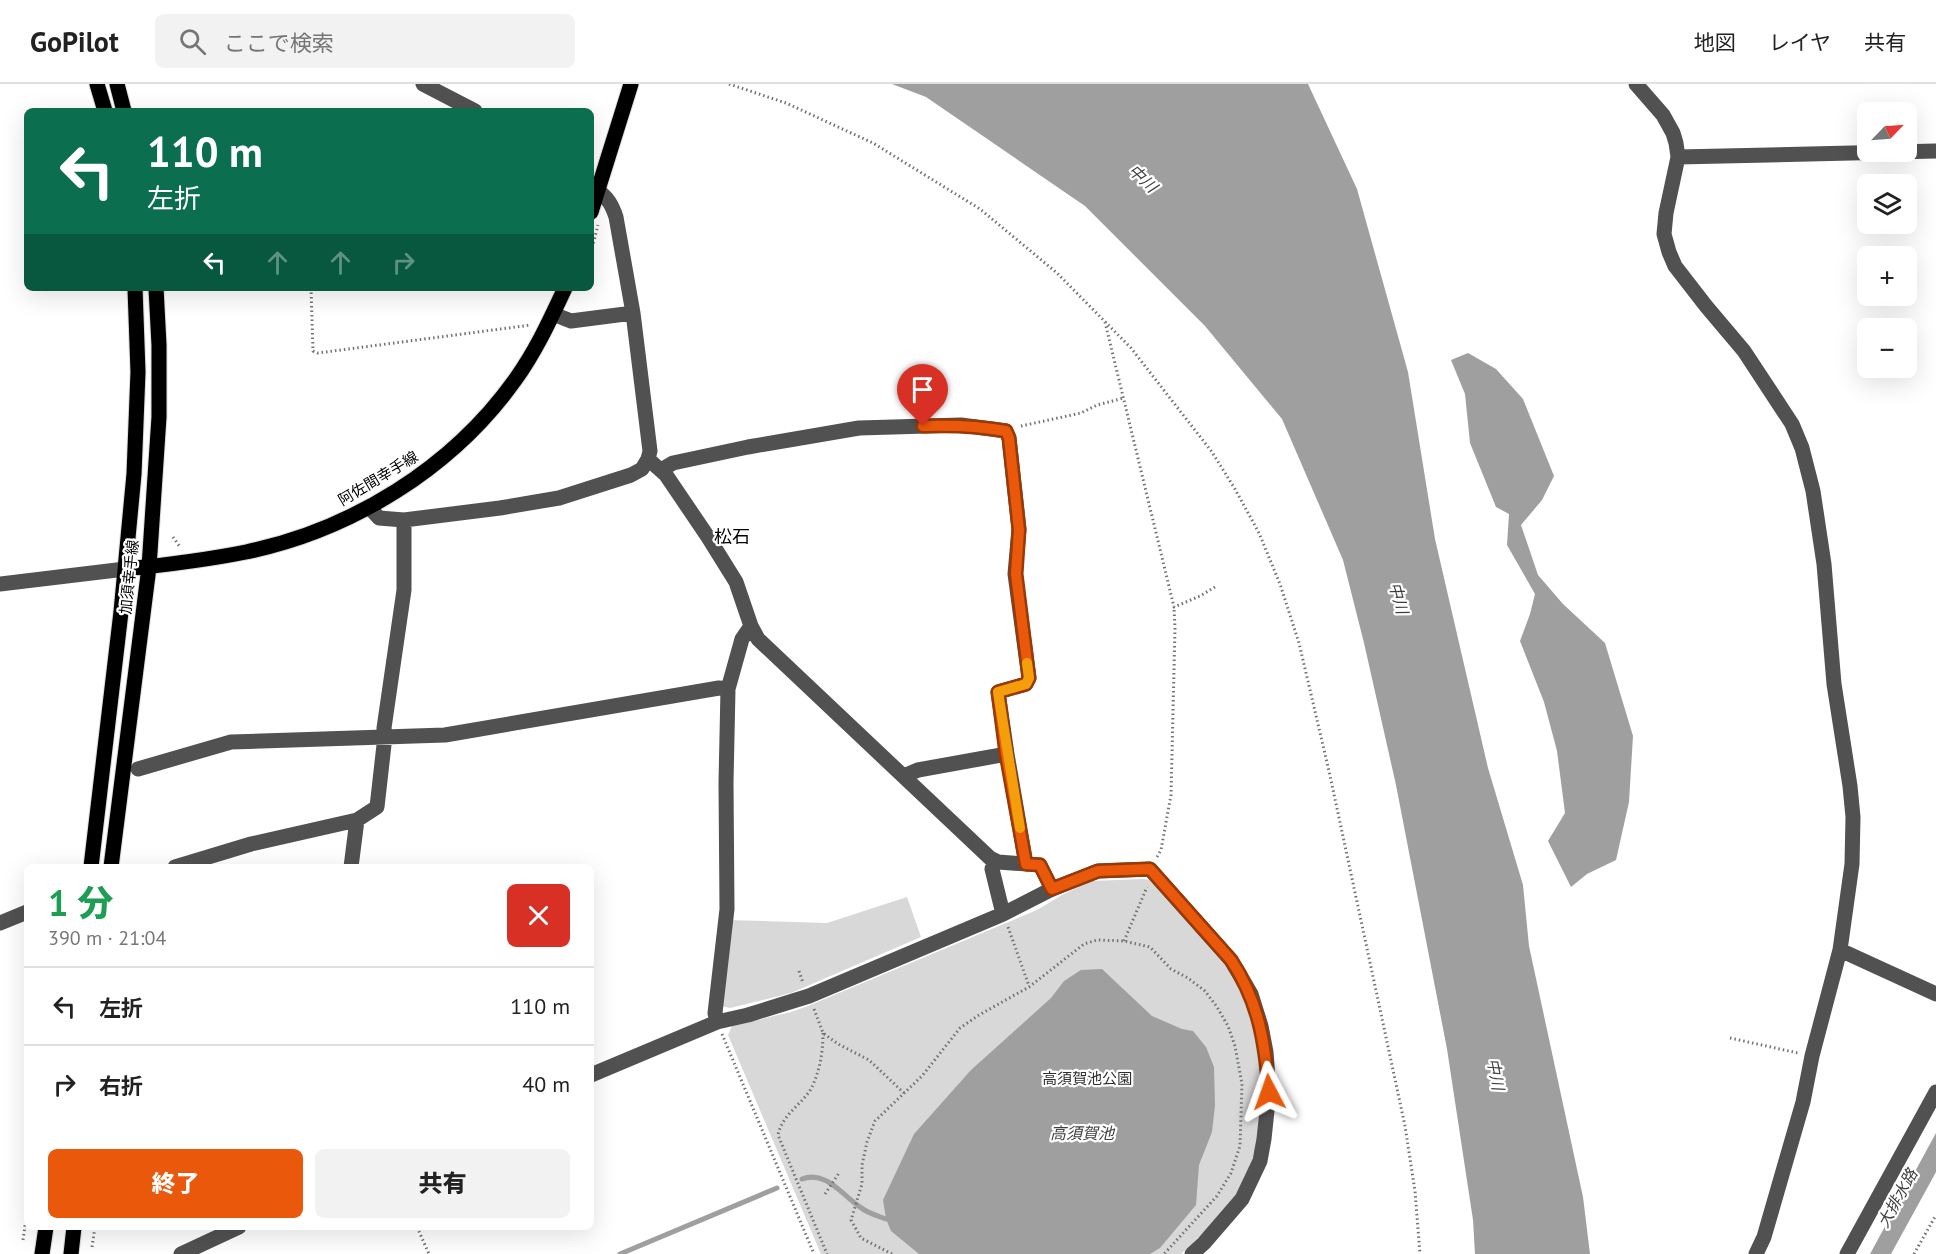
<!DOCTYPE html>
<html lang="ja">
<meta charset="utf-8">
<style>
:root{--surface:#fff;--page:#f2f2f2;--text:#222;--muted:#767676;--line:#e0e0e0;--accent:#ea580c}
body{margin:0;font-family:"PT Sans","Noto Sans JP",sans-serif;background:var(--page);color:var(--text);height:100vh;display:flex;flex-direction:column;font-size:22px;white-space:nowrap}
*{box-sizing:border-box;margin:0}
p{font-size:20px;color:var(--muted)}
.icon{flex:none;width:33px;height:33px;fill:none;stroke:currentColor;stroke-width:2;stroke-linecap:round;stroke-linejoin:round}
.map{position:relative;flex:1;overflow:hidden}
.sheet{position:absolute;left:24px;top:780px;width:570px;height:366px;display:flex;flex-direction:column;background:var(--surface);border-radius:9px;box-shadow:0 6px 24px #0002}
.sheet>*{flex:none}
.banner{position:absolute;left:24px;top:24px;width:570px;height:183px;border-radius:9px;box-shadow:0 6px 24px #0002;background:#0b6e4f;color:#fff;overflow:hidden}
.needle{width:39px;rotate:65deg}
.tools{position:absolute;left:1857px;top:18px;display:grid;gap:12px}
.tools a{display:grid;place-items:center;width:60px;height:60px;border-radius:9px;background:var(--surface);box-shadow:0 6px 24px #0002;font-size:30px}
.pin{position:absolute;display:grid;place-items:center;width:51px;height:51px;color:#fff;margin:-62px -26px;border-radius:50% 50% 50% 0;rotate:-45deg;box-shadow:0 0 6px #0007}
.pin .icon{rotate:45deg}
.me{position:absolute;width:66px;margin:-33px;rotate:356deg;stroke-linejoin:round;filter:drop-shadow(0 0 4px #0008)}
.turn{display:flex;align-items:center;gap:21px;height:126px;padding:0 24px;font-size:27px}
.turn .icon{width:78px;height:78px;stroke-width:2.5}
.turn b{display:block;font-size:42px;line-height:51px}
.lanes{display:flex;align-items:center;height:57px;padding:0 24px;background:#0003;justify-content:center;gap:30px;direction:ltr}
.lanes .off{opacity:.35}
.round{display:grid;place-items:center;flex:none;width:63px;height:63px;border-radius:9px;background:var(--page)}
.summary{display:flex;align-items:center;justify-content:space-between;height:102px;padding:0 24px}
h1{font-size:36px;font-weight:800;line-height:45px;color:#1e9e55}
.primary-button{display:flex;gap:12px;margin-top:auto;padding:12px 24px}
.primary-button a{flex:1;height:69px;border-radius:9px;background:var(--accent);color:#fff;font-size:24px;font-weight:800;line-height:69px;text-align:center}
.primary-button a+a{background:var(--page);color:var(--text)}
ul{padding:0;list-style:none}
li{display:flex;align-items:center;gap:18px;height:78px;padding:0 24px;border-top:2px solid var(--line)}
li div{flex:1}
li b{display:block;font-size:22px}
li em{font-style:normal}
header{display:flex;align-items:center;gap:36px;box-sizing:border-box;height:84px;padding:0 30px;background:var(--surface);border-bottom:2px solid var(--line)}
header strong{font-size:28px}
nav{display:flex;gap:33px;margin-inline-start:auto;font-size:21px}
.search{width:420px;height:54px;background:var(--page);display:flex;align-items:center;gap:15px;box-sizing:border-box;padding:0 21px;border-radius:9px;color:var(--muted);font-size:22px}
.map>svg:first-child{display:block}
.green{fill:#d8d8d8}
.water{fill:#9f9f9f}
.lines{fill:none;stroke-linecap:round;stroke-linejoin:round}
.stream{stroke:#9f9f9f;stroke-width:5}
.major-casing{stroke:#dbdbdb;stroke-width:17}
.path{stroke:#737373;stroke-width:3;stroke-dasharray:1.5 3;stroke-linecap:butt}
.minor{stroke:#515151;stroke-width:15}
.major{stroke:#000;stroke-width:15}
.route-casing{stroke:#983908;stroke-width:15}
.route{stroke:#ea580c;stroke-width:10}
.slow{stroke:#f59e0b;stroke-width:10}
.labels{text-anchor:middle;dominant-baseline:central;stroke-width:4.5;stroke-linejoin:round;paint-order:stroke}
.street-label{font-size:15px;fill:#000;stroke:#fff}
.park-label{font-size:15px;fill:#2f2f2f;stroke:#fff}
.water-label{font-size:16px;font-style:italic;fill:#404040;stroke:#fff}
.quarter-label{font-size:18px;fill:#000;stroke:#fff}
</style>
<header>
<strong>GoPilot</strong>
<div class="search"><svg class="icon" aria-label="search" viewBox="0 0 24 24"><circle cx="10" cy="10" r="6"/><path d="M15 15l6 6"/></svg>ここで検索</div>
<nav><a>地図</a><a>レイヤ</a><a>共有</a></nav>
</header>
<div class="map">
<svg width="1936" height="1170" viewBox="0 0 1936 1170">
<rect width="100%" height="100%" fill="#fff"/>
<path class="green" d="M1143,795l10,1 80,93 10,17 12,37 9,50 -8,73 -8,26 -10,17 -21,27 -36,34h-360l-93,-219 4,-9 59,-14 17,-6 229,-96 25,-15 29,-14z
M907,813l14,40 -130,56 -61,15 -9,-2 7,-86 99,3z"/>
<path class="water" d="M892,0h416l49,105 51,183 27,167 53,229 35,117 6,61 54,251 7,57h-115l-2,-34 -26,-171 -51,-264 -32,-142 -21,-83 -61,-141 -77,-93 -120,-120 -159,-109z
M1468,269l28,16 27,30 31,77 -12,24 -21,25 17,50 25,29 42,39 28,93 -4,66 -13,58 -29,14 -16,13 -23,-46 17,-28 -8,-62 -13,-49 -24,-61 10,-27 5,-20 -28,-49 2,-31 -13,-7 -26,-64 -5,-49 -14,-34z
M1102,885l50,47 30,13 11,2 13,16 8,20 1,38 -3,27 -13,33 -3,40 -36,43 -10,6h-231l-28,-23 -5,-12 -3,-19 31,-66 57,-64 80,-72 13,-17 17,-11z
M1936,1049v39l-45,82h-21z"/>
<g class="lines">
<path class="stream" d="M802,1095c24,-9 40,16 58,28 7,6 18,9 26,12
M620,1170l157,-66"/>
<defs>
<path id="major" d="M97,0l8,27
M117,0l7,27
M591,128l40,-128
M125,485c40,-4 81,-9 121,-17 106,-22 206,-84 269,-172 21,-29 35,-60 50,-92
M91,783l30,-255 13,-138 4,-102 -3,-84
M111,783l38,-300 10,-150v-72l-3,-57
M42,1170l4,-27
M71,1170l3,-27"/>
</defs>
<use href="#major" class="major-casing"/>
<path class="path" d="M729,0l57,19 87,40 107,66 77,64 74,75 81,104 23,37 24,44 21,51 19,59 30,128 76,355 10,65 5,63
M591,168l7,-27
M311,204l2,63 5,2 213,-28
M1105,238l69,285 26,-11 15,-9
M1021,342l60,-13 16,-8 27,-7
M173,453l7,10
M1157,773l4,-7 10,-55 4,-167 -1,-20
M1008,843l21,59
M1124,857l23,-54
M799,887l4,12
M814,925l9,24 15,11 31,16 35,33
M823,949c0,19 -3,38 -12,56 -10,16 -29,26 -33,46l49,119
M722,950l92,220
M1730,954l68,15
M825,1110l14,-21
M417,1143l12,27
M23,1156l4,-28
M92,1163l3,-20
M892,1170l-31,-16 -10,-18 11,-36v-19l5,-23 8,-21 47,-45 38,-48 19,-13 50,-28 55,-43 13,-4 27,1 26,6 21,22 17,9 17,13 12,16 11,19 7,20 7,38 -2,62 -9,27 -14,23 -53,58
M1914,1170l22,-39"/>
<path class="minor" d="M423,0l52,27
M1636,0l27,31 10,18 3,10 2,14 -12,56 -2,21 5,18 6,14 31,40 38,45 48,73 10,24 11,43 11,73 10,120 16,102 3,31 -1,47 -12,86 -28,106 -9,46 -39,135 -8,17
M1678,73l258,-6
M553,230l18,7 62,-8
M648,375l18,16 42,62 28,45 15,44 7,13 232,219 8,4 42,3 12,24 46,-18 52,-2 81,91 20,34 10,32 5,26 3,40 -5,47 -4,22 -18,38 -38,44 -12,11
M661,386l12,-7 75,-16 111,-19 102,-3 45,6 3,7 10,91 -4,45 14,104 -3,6 -28,8 9,62 -89,16 -14,6
M369,423l10,11 25,2 96,-12 59,-10 72,-23 11,-6 6,-10 2,-8 -17,-138 -17,-96c-4,-12 -8,-19 -18,-26
M0,500l125,-15
M1007,670l19,110
M138,685l93,-27 214,-7 274,-47 9,1
M995,777l-3,8 11,45
M175,783l76,-23 106,-24 20,-13 8,-71 -1,-8 20,-138v-70
M351,783l6,-47
M0,839l27,-11
M1840,866l96,44
M717,938l-2,-9 12,-104 -1,-126 2,-94 14,-50 9,-13
M591,991l126,-53 31,-7 61,-19 194,-82 49,-25
M181,1170l58,-27
M1847,1170l89,-162"/>
<use href="#major" class="major"/>
</g>
<g class="lines">
<defs>
<path id="route" d="M923,342c28,-1 55,0 83,5l3,7 10,92 -3,44 13,104 -3,6 -28,8 8,62 20,110 14,1 12,24 46,-18 52,-2 81,91c28,42 34,83 38,132"/>
</defs>
<use href="#route" class="route-casing"/>
<use href="#route" class="route"/>
<path class="slow" d="M1020,744l-22,-136 28,-8 3,-6 -2,-15"/>
</g>
<g class="labels">
<g class="street-label">
<text transform="translate(378 394) rotate(-31)">阿佐間幸手線</text>
<text transform="translate(129 493) rotate(-84)">加須幸手線</text>
</g>
<g class="park-label">
<text x="1087" y="994">高須賀池公園</text>
</g>
<g class="water-label">
<text transform="translate(1143 94) rotate(43)">中川</text>
<text transform="translate(1399 514) rotate(75)">中川</text>
<text transform="translate(1496 990) rotate(79)">中川</text>
<text x="1082" y="1049">高須賀池</text>
<text transform="translate(1897 1114) rotate(-61)">大排水路</text>
</g>
<g class="quarter-label">
<text x="732" y="452">松石</text>
</g>
</g>
</svg>
<div class="tools">
<a><svg class="needle" viewBox="-14 -14 28 28"><path d="M0-13l5 13h-10z" fill="#e53935"/><path d="M0 13l5-13h-10z" fill="#767676"/></svg></a>
<a><svg class="icon" aria-label="layers" viewBox="0 0 24 24"><path d="M12 4l9 5-9 5-9-5zM3 14l9 5 9-5"/></svg></a>
<a>+</a>
<a>−</a>
</div>
<div class="pin" style="left:923px;top:342px;background:#d93025"><svg class="icon" aria-label="arrive" viewBox="0 0 24 24"><path d="M6 21V4h12l-3 4 3 4H6"/></svg></div>
<svg class="me" style="left:1269px;top:1008px" viewBox="-20 -20 40 40"><path d="M0-17L14 15 0 8-14 15z" fill="#ea580c" stroke="#fff" stroke-width="4"/></svg>
<div class="banner">
<div class="turn"><svg class="icon" aria-label="left" viewBox="0 0 24 24"><path d="M17 20v-9H6M10 6l-5 5 5 5"/></svg><div><b>110 m</b>左折</div></div>
<div class="lanes"><svg class="icon" aria-label="left" viewBox="0 0 24 24"><path d="M17 20v-9H6M10 6l-5 5 5 5"/></svg><svg class="icon off" aria-label="ahead" viewBox="0 0 24 24"><path d="M12 20V5M6 11l6-6 6 6"/></svg><svg class="icon off" aria-label="ahead" viewBox="0 0 24 24"><path d="M12 20V5M6 11l6-6 6 6"/></svg><svg class="icon off" aria-label="right" viewBox="0 0 24 24"><path d="M7 20v-9h11M14 6l5 5-5 5"/></svg></div>
</div>
<section class="sheet">
<div class="summary"><div><h1>1 分</h1><p>390 m · 21:04</p></div><a class="round" style="background:#d93025;color:#fff"><svg class="icon" aria-label="close" viewBox="0 0 24 24"><path d="M6 6l12 12M18 6L6 18"/></svg></a></div>
<ul>
<li><svg class="icon" aria-label="left" viewBox="0 0 24 24"><path d="M17 20v-9H6M10 6l-5 5 5 5"/></svg><div><b>左折</b></div><em>110 m</em></li>
<li><svg class="icon" aria-label="right" viewBox="0 0 24 24"><path d="M7 20v-9h11M14 6l5 5-5 5"/></svg><div><b>右折</b></div><em>40 m</em></li>
</ul>
<div class="primary-button"><a>終了</a><a>共有</a></div>
</section>
</div>
